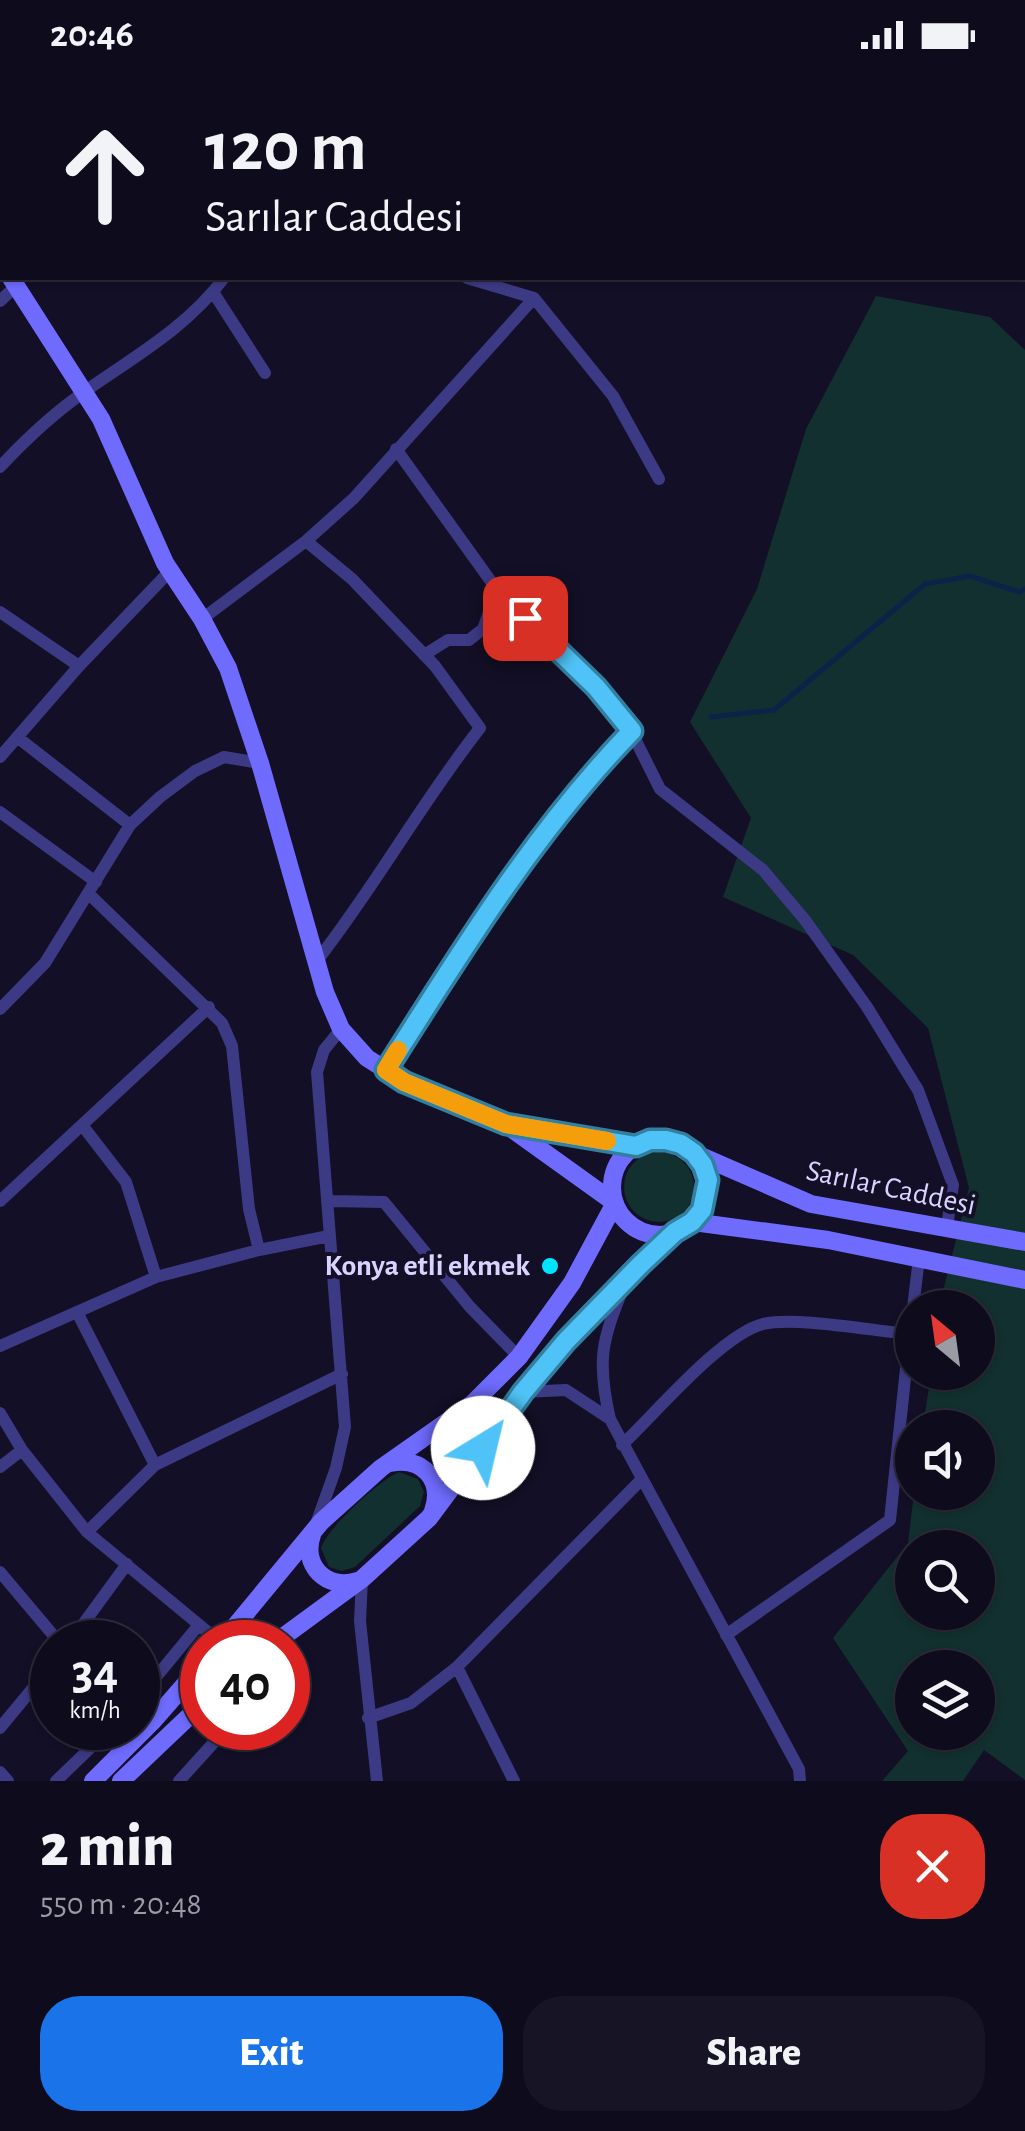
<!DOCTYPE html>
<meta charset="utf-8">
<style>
:root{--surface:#0e0b1c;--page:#171425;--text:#f1f3f6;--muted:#9b9ba3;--line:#2e2b3b;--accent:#1a73e8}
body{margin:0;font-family:"Alegreya Sans",sans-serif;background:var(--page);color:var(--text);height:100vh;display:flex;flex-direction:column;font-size:38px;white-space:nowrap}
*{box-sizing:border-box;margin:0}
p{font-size:32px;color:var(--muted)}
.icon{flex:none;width:55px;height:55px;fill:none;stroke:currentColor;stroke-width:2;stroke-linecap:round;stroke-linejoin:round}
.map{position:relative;height:1711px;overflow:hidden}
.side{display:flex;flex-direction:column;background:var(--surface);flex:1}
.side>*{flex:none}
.top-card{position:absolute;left:0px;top:0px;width:1025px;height:210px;box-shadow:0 2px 8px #0004,0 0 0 2px var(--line);background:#0e0b1c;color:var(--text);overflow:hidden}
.needle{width:65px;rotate:331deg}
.tools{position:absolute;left:895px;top:1220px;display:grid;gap:20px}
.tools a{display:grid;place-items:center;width:100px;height:100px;border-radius:50%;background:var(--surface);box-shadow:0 2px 8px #0004,0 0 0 2px var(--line);font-size:50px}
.speed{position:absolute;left:30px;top:1550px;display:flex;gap:20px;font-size:50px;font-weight:700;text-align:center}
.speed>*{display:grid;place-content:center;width:130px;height:130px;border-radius:50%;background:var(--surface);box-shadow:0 2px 8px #0004,0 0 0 2px var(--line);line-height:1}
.speed small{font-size:25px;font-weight:400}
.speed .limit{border:15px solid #d22;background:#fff;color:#111}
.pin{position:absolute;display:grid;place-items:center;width:85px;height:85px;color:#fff;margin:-42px;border-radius:20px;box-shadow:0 5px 15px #0006}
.me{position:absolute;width:110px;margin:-55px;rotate:36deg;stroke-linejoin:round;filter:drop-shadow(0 0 8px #0008)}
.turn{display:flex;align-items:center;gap:35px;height:210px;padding:0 40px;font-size:45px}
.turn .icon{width:130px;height:130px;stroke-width:2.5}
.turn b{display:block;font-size:70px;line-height:85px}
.round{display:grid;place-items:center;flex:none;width:105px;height:105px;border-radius:40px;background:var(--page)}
.summary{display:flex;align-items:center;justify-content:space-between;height:170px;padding:0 40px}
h1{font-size:60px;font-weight:800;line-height:75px}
.cta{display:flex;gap:20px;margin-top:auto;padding:20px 40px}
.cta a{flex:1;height:115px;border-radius:40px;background:var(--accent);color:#fff;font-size:40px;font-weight:800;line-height:115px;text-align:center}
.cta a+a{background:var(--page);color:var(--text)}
.status{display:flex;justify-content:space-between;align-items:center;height:70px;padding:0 50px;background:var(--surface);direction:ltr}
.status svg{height:28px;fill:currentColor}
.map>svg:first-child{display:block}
.green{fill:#12302f;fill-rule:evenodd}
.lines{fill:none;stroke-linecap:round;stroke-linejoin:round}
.stream{stroke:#0c2248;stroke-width:5}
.street{stroke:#3d3a85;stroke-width:12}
.secondary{stroke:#6f6bff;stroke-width:18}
.route-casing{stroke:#337fa1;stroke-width:25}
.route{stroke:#4fc3f7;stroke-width:18}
.slow{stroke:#f59e0b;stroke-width:18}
.poi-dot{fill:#00e5ff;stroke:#130f26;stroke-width:4}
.labels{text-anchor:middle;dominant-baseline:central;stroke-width:8;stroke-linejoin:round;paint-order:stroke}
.street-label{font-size:30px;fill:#d9d4ff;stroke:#130f26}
.poi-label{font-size:30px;font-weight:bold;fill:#d9d4ff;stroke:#130f26;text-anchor:end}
</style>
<div class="status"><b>20:46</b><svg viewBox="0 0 49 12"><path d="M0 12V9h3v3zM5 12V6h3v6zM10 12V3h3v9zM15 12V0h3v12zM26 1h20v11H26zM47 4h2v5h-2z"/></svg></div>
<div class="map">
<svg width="1025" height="1711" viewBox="0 0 1025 1711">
<rect width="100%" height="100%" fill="#130f26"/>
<path class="green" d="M876,226l114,21 35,33v1430l-41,-30 -21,31h-81l26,-30 -75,-113 75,-95 6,-50 64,-1v-64l-55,-1 8,-54 47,-1v-64l-39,-1 30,-119 -41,-160 -75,-73 -130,-58 28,-79 -61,-96 67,-133 49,-160zM912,1478h66v64h-66zM912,1598h66v64h-66z
M624 1117a35 35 0 1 1 70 0a35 35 0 1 1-70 0Z
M399,1402l19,7 6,13 -4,14 -65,61 -13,4 -13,-4 -8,-19c6,-20 59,-68 78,-76z"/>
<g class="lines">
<path class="stream" d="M711,647l63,-7 151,-126 45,-8 49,16 6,-3"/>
<path class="street" d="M881,0l2,2
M238,2l4,-2
M833,2l4,-2
M0,19l2,3
M1022,191l3,-1
M467,208l67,20 79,98 46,83
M213,222l52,81
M0,231l16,-15
M396,379l99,138 101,100 35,44 29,58 103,81 42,50 62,87 51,83 35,95 -6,42
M0,397c26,-28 55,-55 87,-77 50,-35 100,-63 137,-112
M306,471l46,38 83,87 45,62c-59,75 -105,159 -164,234
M0,542l79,54
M202,549l104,-78 48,-43 180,-200
M424,585l24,-15h21l14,-11 6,-17 13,-18
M17,667l113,88
M0,687l79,-91 91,-95
M0,742l96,70
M89,824l133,129 10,23 17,163 10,41
M0,939l45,-46 85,-138 30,-28 35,-26 29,-14 36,6
M386,1000c75,-118 148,-237 245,-339
M82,1055l44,57 30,95
M0,1131l209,-194
M329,1131l55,1 86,105 49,50
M624,1217c-23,52 -27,76 -14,132l189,350 1,12
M913,1238l6,-50
M77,1242l78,153
M0,1276l156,-69 103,-27 70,-14
M523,1322l43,-2 44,29
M0,1343l22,37 65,82 133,110
M622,1375c33,-31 100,-111 141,-121 32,-8 110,7 147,10
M0,1397l22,-17
M316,1454l20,-56 9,-41 -28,-355 7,-22 17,-21
M87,1462l68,-67 187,-91
M0,1502l59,70
M362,1509l-2,42 17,160
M726,1565l164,-115 22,-208
M70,1572l57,-78
M457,1597l184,-187
M138,1629l60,-73
M368,1648l43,-15 46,-36 57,114
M0,1658l52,-63
M0,1702l8,9
M56,1711l55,-53
M179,1711l48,-53"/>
<path class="secondary" d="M0,189l2,4
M11,208l90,141 64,144 37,56 26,49 32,95 65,229 16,37 26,29 38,24 100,42 110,79 -43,80 -53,74 -47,47 -91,64 -60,54 -99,120
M511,1055l125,21
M612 1117a48 48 0 1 1 96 0a48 48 0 1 1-96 0Z
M694,1083l117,51 214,38
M693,1152l135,18 197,40
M390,1393c32,-7 54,17 43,48
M312,1465c-11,30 15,56 45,46
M276,1572l86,-63 67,-61 94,-126 43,-51 109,-109
M93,1711l59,-59 50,-57
M121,1711l81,-77"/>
</g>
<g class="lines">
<defs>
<path id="route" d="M483,1378l40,-56 43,-51 75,-77 34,-32 17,-10 10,-12 6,-30 -5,-15 -9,-12 -13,-9 -15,-4h-16l-14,6 -130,-22 -102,-42 -18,-12c75,-118 148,-238 246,-339l-36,-44 -71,-69"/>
</defs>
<use href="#route" class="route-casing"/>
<use href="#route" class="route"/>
<path class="slow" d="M398,980l-12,20 18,12 102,42 101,17"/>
</g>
<circle class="poi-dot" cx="550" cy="1196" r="10"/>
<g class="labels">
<g class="street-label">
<text transform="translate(891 1118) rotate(12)">Sarılar Caddesi</text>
</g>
<g class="poi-label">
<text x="530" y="1196">Konya etli ekmek</text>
</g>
</g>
</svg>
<div class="tools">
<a><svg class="needle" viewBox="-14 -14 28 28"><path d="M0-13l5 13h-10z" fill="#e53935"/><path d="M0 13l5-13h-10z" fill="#9b9ba3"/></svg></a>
<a><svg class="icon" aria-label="sound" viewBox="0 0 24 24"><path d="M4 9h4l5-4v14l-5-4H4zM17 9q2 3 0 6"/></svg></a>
<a><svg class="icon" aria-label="search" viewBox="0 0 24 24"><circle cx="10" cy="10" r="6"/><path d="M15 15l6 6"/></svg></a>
<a><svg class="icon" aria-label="layers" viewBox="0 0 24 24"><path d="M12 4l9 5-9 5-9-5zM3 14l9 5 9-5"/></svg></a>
</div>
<div class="speed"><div>34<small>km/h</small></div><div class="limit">40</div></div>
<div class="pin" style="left:525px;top:548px;background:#d93025"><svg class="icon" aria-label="arrive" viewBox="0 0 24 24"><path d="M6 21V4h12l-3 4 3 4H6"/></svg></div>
<svg class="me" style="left:483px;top:1378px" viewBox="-20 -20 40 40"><circle r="19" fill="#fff"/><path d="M0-13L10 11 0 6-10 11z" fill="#4fc3f7"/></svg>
<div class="top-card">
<div class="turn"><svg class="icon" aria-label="ahead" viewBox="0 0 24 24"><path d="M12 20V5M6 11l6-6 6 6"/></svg><div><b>120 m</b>Sarılar Caddesi</div></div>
</div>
</div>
<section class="side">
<div class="summary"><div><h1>2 min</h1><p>550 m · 20:48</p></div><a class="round" style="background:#d93025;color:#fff"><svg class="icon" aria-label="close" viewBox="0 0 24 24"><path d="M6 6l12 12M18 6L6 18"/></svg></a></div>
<div class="cta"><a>Exit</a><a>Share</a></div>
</section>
